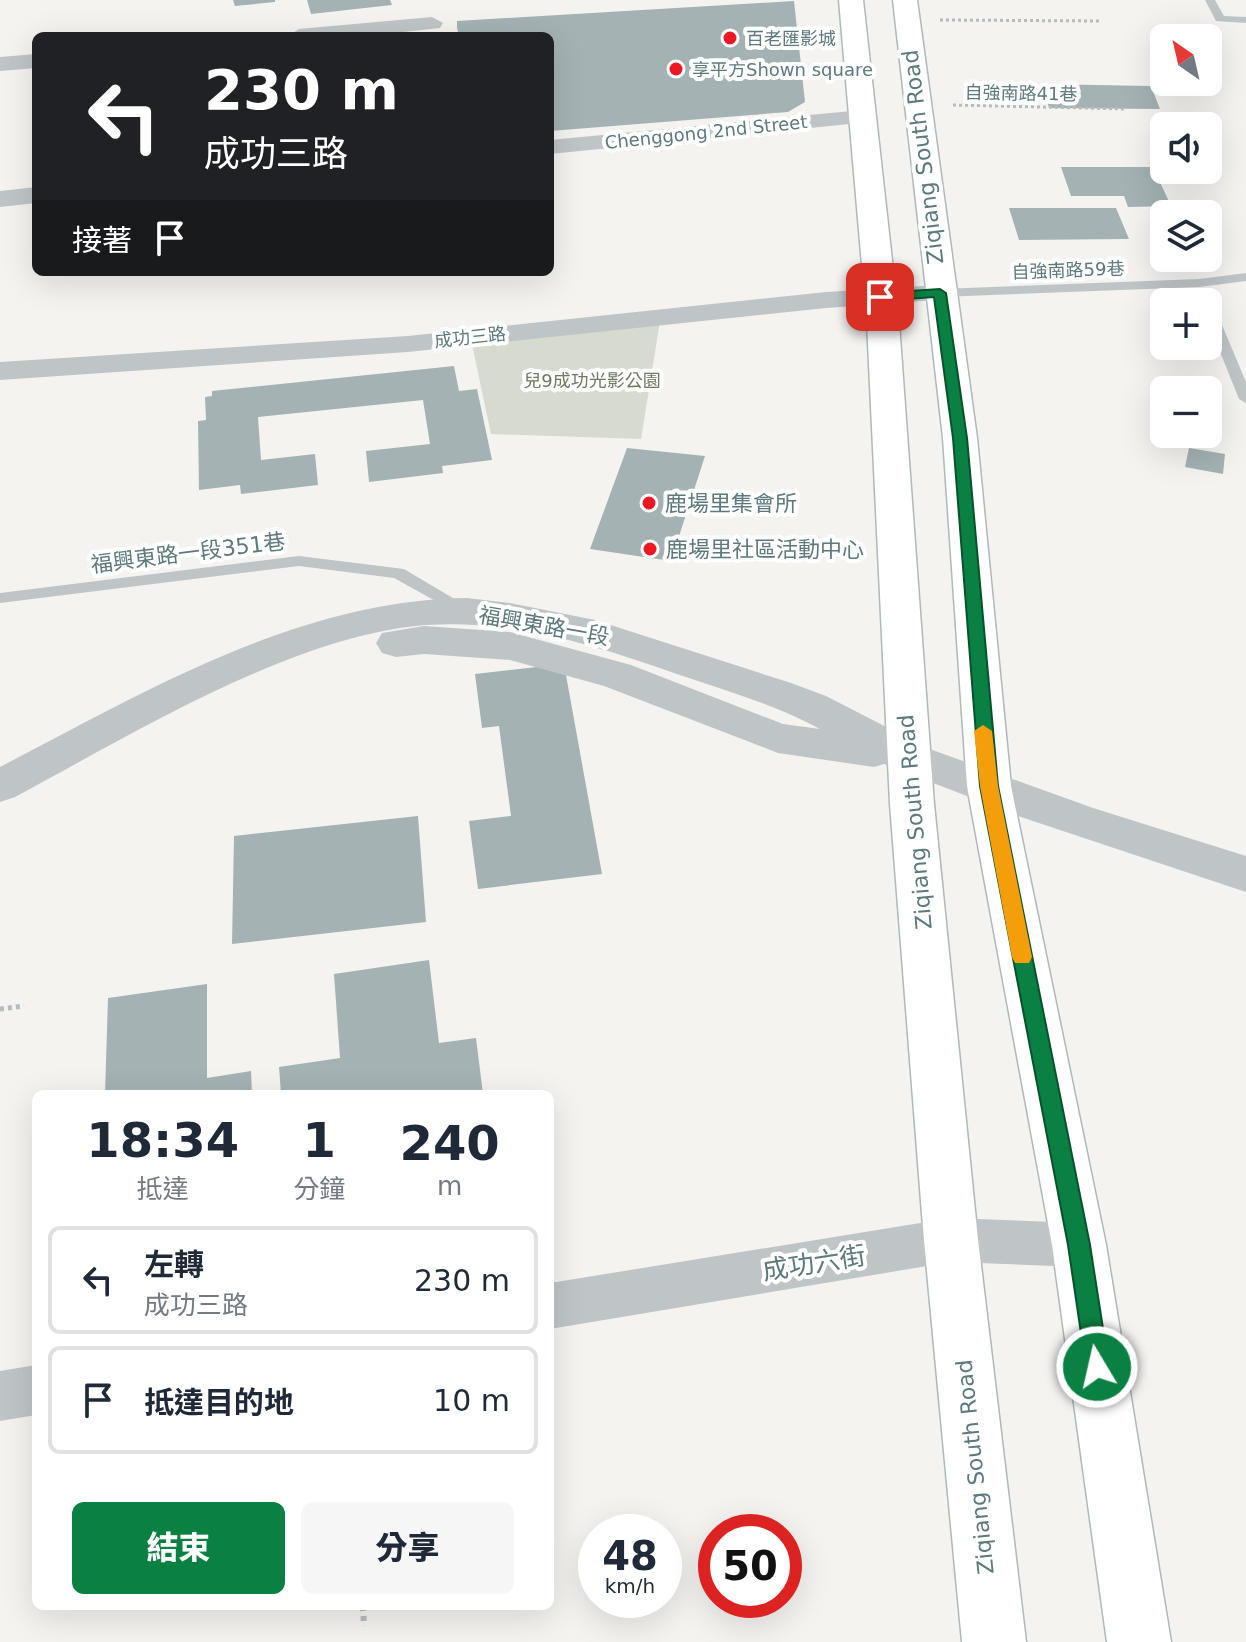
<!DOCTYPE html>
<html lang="zh-TW">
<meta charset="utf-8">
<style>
:root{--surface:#fff;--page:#f6f6f7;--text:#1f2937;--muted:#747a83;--line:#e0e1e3;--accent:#0b8043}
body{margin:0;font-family:"DejaVu Sans","Noto Sans TC",sans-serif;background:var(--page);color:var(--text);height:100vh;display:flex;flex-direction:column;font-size:30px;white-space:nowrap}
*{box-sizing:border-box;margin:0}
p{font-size:26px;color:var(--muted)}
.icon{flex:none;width:44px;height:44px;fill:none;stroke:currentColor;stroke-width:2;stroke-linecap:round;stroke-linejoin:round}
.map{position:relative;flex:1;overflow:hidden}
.details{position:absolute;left:32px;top:1090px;width:522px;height:520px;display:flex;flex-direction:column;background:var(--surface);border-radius:12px;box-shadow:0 8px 32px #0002}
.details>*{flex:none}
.top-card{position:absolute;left:32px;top:32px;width:522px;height:244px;border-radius:12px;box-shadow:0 8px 32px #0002;background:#202124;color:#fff;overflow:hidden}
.needle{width:52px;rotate:326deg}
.tools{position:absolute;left:1150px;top:24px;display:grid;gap:16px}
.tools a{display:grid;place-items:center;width:72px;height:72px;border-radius:12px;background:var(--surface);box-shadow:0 8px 32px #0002;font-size:40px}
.speed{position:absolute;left:578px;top:1514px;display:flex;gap:16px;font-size:40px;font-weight:700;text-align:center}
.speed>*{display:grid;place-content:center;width:104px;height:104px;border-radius:50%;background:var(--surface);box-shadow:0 8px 32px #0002;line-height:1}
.speed small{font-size:20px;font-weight:400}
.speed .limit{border:12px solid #d22;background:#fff;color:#111}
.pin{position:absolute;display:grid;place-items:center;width:68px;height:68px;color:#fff;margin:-34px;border-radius:16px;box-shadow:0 4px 12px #0006}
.me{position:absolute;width:88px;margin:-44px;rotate:351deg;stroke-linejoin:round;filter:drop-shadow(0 0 6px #0008)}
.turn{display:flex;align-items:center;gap:28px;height:168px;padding:0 40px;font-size:36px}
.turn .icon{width:104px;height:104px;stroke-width:2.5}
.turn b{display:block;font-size:56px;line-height:68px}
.then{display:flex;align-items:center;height:76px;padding:0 40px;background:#0003;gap:16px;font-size:30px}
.eta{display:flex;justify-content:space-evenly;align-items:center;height:136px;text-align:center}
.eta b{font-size:48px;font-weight:800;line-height:56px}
.button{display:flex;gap:16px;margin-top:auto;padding:16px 40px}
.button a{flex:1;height:92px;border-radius:12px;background:var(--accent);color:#fff;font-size:32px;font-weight:800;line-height:92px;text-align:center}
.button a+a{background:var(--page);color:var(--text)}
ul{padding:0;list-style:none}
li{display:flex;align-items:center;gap:24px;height:108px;margin:0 16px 12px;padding:0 24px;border:4px solid var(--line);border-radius:12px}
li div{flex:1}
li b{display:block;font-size:30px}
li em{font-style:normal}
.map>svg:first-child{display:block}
.green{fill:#d6dacf}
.building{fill:#a4b2b3}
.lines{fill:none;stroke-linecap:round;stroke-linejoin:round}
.secondary-casing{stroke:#afb8ba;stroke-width:3}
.path-far2{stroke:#b6bcbc;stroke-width:3;stroke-dasharray:3 3;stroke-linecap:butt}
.path-far1{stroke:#b6bcbc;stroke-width:5;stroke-dasharray:4 4;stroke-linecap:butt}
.path{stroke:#b6bcbc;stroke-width:6;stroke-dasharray:5 5;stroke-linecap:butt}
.service{fill:#bfc5c7;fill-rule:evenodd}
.minor{fill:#bfc5c7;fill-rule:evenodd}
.tertiary{fill:#bfc5c7;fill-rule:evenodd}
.secondary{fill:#fff;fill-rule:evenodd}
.route{fill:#0b8043;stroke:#07532c;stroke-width:2}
.slow{fill:#f59e0b}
.poi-dot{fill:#ec1924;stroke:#fff;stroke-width:3}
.labels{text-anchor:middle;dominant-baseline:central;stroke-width:8;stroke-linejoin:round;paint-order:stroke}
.far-poi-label{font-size:18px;fill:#5e797d;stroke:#fff;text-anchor:start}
.far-street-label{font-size:18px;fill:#5e797d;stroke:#fff}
.far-park-label{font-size:18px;fill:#6d7a61;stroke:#fff}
.street-label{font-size:22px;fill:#5e797d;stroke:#fff}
.poi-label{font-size:22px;fill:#5e797d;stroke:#fff;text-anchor:start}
.near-street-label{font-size:26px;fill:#5e797d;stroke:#fff}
</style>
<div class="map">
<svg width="1246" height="1642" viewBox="0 0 1246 1642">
<rect width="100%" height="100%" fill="#f5f3f0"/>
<path class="green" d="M661,315l-20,124 -150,-5 -21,-99z"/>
<path class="building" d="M233,0h42v2l-40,4z
M307,0h83l2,5 -81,9z
M794,1l11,101 -17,10 -238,19v-95h-91l-2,-8v-7z
M1042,84l109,2 9,23 -111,-1z
M1061,167h92l18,39 -43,1 -4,-11h-53z
M1009,208h107l13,31 -110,1z
M454,366l5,25 18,-2 15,71 -50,6 1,7 -74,9 -3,-31 64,-7 -7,-44 -165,17 3,43 54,-6 3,31 -77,9 -1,-9 -41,5 -1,-69 8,-1 -1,-23 7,-1v-5z
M627,448l78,8 -34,105 -81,-12z
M1189,448l36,6 -2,20 -38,-7z
M564,664l38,210 -124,15 -9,-68 42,-5 -12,-90 -17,2 -7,-54z
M418,816l8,106 -194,22 2,-108z
M429,960l10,83 37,-5 7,56h-202l-2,-27 61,-9 -6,-84z
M207,984v94l44,-7 1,23h-147l3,-96z"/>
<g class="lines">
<defs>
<path id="secondary" d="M839,0h24l36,323 35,481 44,436 48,402h-64l-38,-402 -34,-436 -23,-481z
M893,0h24l60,438 34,348 95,459 65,397h-64l-55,-397 -85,-459 -24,-348z"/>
</defs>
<use href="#secondary" class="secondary-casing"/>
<path class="path-far2" d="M940,20l162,1
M953,105l173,4"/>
<path class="path-far1" d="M0,1009l24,-3"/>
<path class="path" d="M363,1606l1,20"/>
<path class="service" d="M1205,0h10l9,16 22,1v6l-30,-2z
M1246,273v8l-47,6 -259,10 -6,-4 6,-4 259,-10z
M1208,302l6,4 32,76v21l-7,-4 -31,-77z
M299,556l105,13 69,41 -2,4h-12l-65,-36 -95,-12 -299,37v-10z"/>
<path class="minor" d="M432,17l11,6 -3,5 -74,8h-78l11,-7z
M36,54v14l-36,3v-14z
M862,110l8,2 4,5 -4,5 -320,32v-14z
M36,187v16l-36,4v-16z
M940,285l10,2 4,6 -4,6 -124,9 -418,44 -408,28v-18l408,-26 418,-44z
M951,1218l128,5 17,7 6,15 -6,15 -17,7 -128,-5 -401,67v-46z
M36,1365v50l-36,6v-50z"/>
<path class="tertiary" d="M467,598l43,5 85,17 196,63 35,13 101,52 166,60 153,48v36l-225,-75 -137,-53 -10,3 -96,-14 -174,-67 -94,-26 -86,-6 -28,3 -14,-4 -6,-10 6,-10 42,-7 86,6 121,33 152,59 37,5c-46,-25 -97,-39 -146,-56 -79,-28 -164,-54 -248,-48 -133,10 -295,110 -411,172l-15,5v-35c146,-76 299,-167 467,-169z"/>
<use href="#secondary" class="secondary"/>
</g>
<path class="route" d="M940,289l6,4 21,145 31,348 92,459 19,122 -3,8 -9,4 -8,-4 -3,-8 -18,-122 -88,-459 -27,-348 -19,-141 -54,4 -7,-4 7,-4z"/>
<path class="slow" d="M983,725l9,6 6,55 34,171 -3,6h-14l-3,-6 -32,-171 -6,-55z"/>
<g class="poi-dot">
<circle cx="730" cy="38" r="8"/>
<circle cx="676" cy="69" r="8"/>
<circle cx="649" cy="503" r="8"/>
<circle cx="650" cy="549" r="8"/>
</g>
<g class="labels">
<g class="far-poi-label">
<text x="746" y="38">百老匯影城</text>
<text x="692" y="69">享平方Shown square</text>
</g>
<g class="far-street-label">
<text transform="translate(1021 93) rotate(1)">自強南路41巷</text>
<text transform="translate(706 132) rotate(-6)">Chenggong 2nd Street</text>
<text transform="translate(1068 270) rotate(-2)">自強南路59巷</text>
<text transform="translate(470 337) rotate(-6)">成功三路</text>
</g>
<g class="far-park-label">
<text x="592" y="380">兒9成功光影公園</text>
</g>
<g class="street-label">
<text transform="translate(923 157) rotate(-97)">Ziqiang South Road</text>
<text transform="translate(188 553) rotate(-7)">福興東路一段351巷</text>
<text transform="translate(544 626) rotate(10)">福興東路一段</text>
<text transform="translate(915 822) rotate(-95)">Ziqiang South Road</text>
<text transform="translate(975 1467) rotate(-96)">Ziqiang South Road</text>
</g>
<g class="poi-label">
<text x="665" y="503">鹿場里集會所</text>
<text x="666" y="549">鹿場里社區活動中心</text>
</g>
<g class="near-street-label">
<text transform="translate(814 1263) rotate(-9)">成功六街</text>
</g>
</g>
</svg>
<div class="tools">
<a><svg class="needle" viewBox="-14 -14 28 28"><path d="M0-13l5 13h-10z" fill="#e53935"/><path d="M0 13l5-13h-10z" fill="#747a83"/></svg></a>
<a><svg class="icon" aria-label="sound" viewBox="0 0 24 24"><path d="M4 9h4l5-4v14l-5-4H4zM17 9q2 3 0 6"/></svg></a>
<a><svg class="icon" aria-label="layers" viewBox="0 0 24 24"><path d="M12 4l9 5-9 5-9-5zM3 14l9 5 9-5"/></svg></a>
<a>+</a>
<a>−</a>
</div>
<div class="speed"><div>48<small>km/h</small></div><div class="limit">50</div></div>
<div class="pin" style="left:880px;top:297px;background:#d93025"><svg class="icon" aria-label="arrive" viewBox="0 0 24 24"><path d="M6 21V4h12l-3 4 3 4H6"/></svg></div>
<svg class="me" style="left:1097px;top:1367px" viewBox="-20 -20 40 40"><circle r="17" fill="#0b8043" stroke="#fff" stroke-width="3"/><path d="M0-11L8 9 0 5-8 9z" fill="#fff"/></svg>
<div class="top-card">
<div class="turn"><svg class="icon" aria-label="left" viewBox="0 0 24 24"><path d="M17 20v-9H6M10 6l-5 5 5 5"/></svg><div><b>230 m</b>成功三路</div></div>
<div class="then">接著<svg class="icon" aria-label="arrive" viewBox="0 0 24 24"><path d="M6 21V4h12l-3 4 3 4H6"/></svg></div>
</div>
<section class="details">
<div class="eta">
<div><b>18:34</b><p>抵達</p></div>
<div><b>1</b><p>分鐘</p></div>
<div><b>240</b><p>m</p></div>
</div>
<ul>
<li><svg class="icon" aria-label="left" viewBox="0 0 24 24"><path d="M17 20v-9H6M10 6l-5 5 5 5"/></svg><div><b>左轉</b><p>成功三路</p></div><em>230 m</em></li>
<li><svg class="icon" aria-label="arrive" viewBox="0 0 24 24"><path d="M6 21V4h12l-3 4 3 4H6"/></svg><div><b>抵達目的地</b></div><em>10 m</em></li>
</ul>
<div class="button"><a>結束</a><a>分享</a></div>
</section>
</div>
